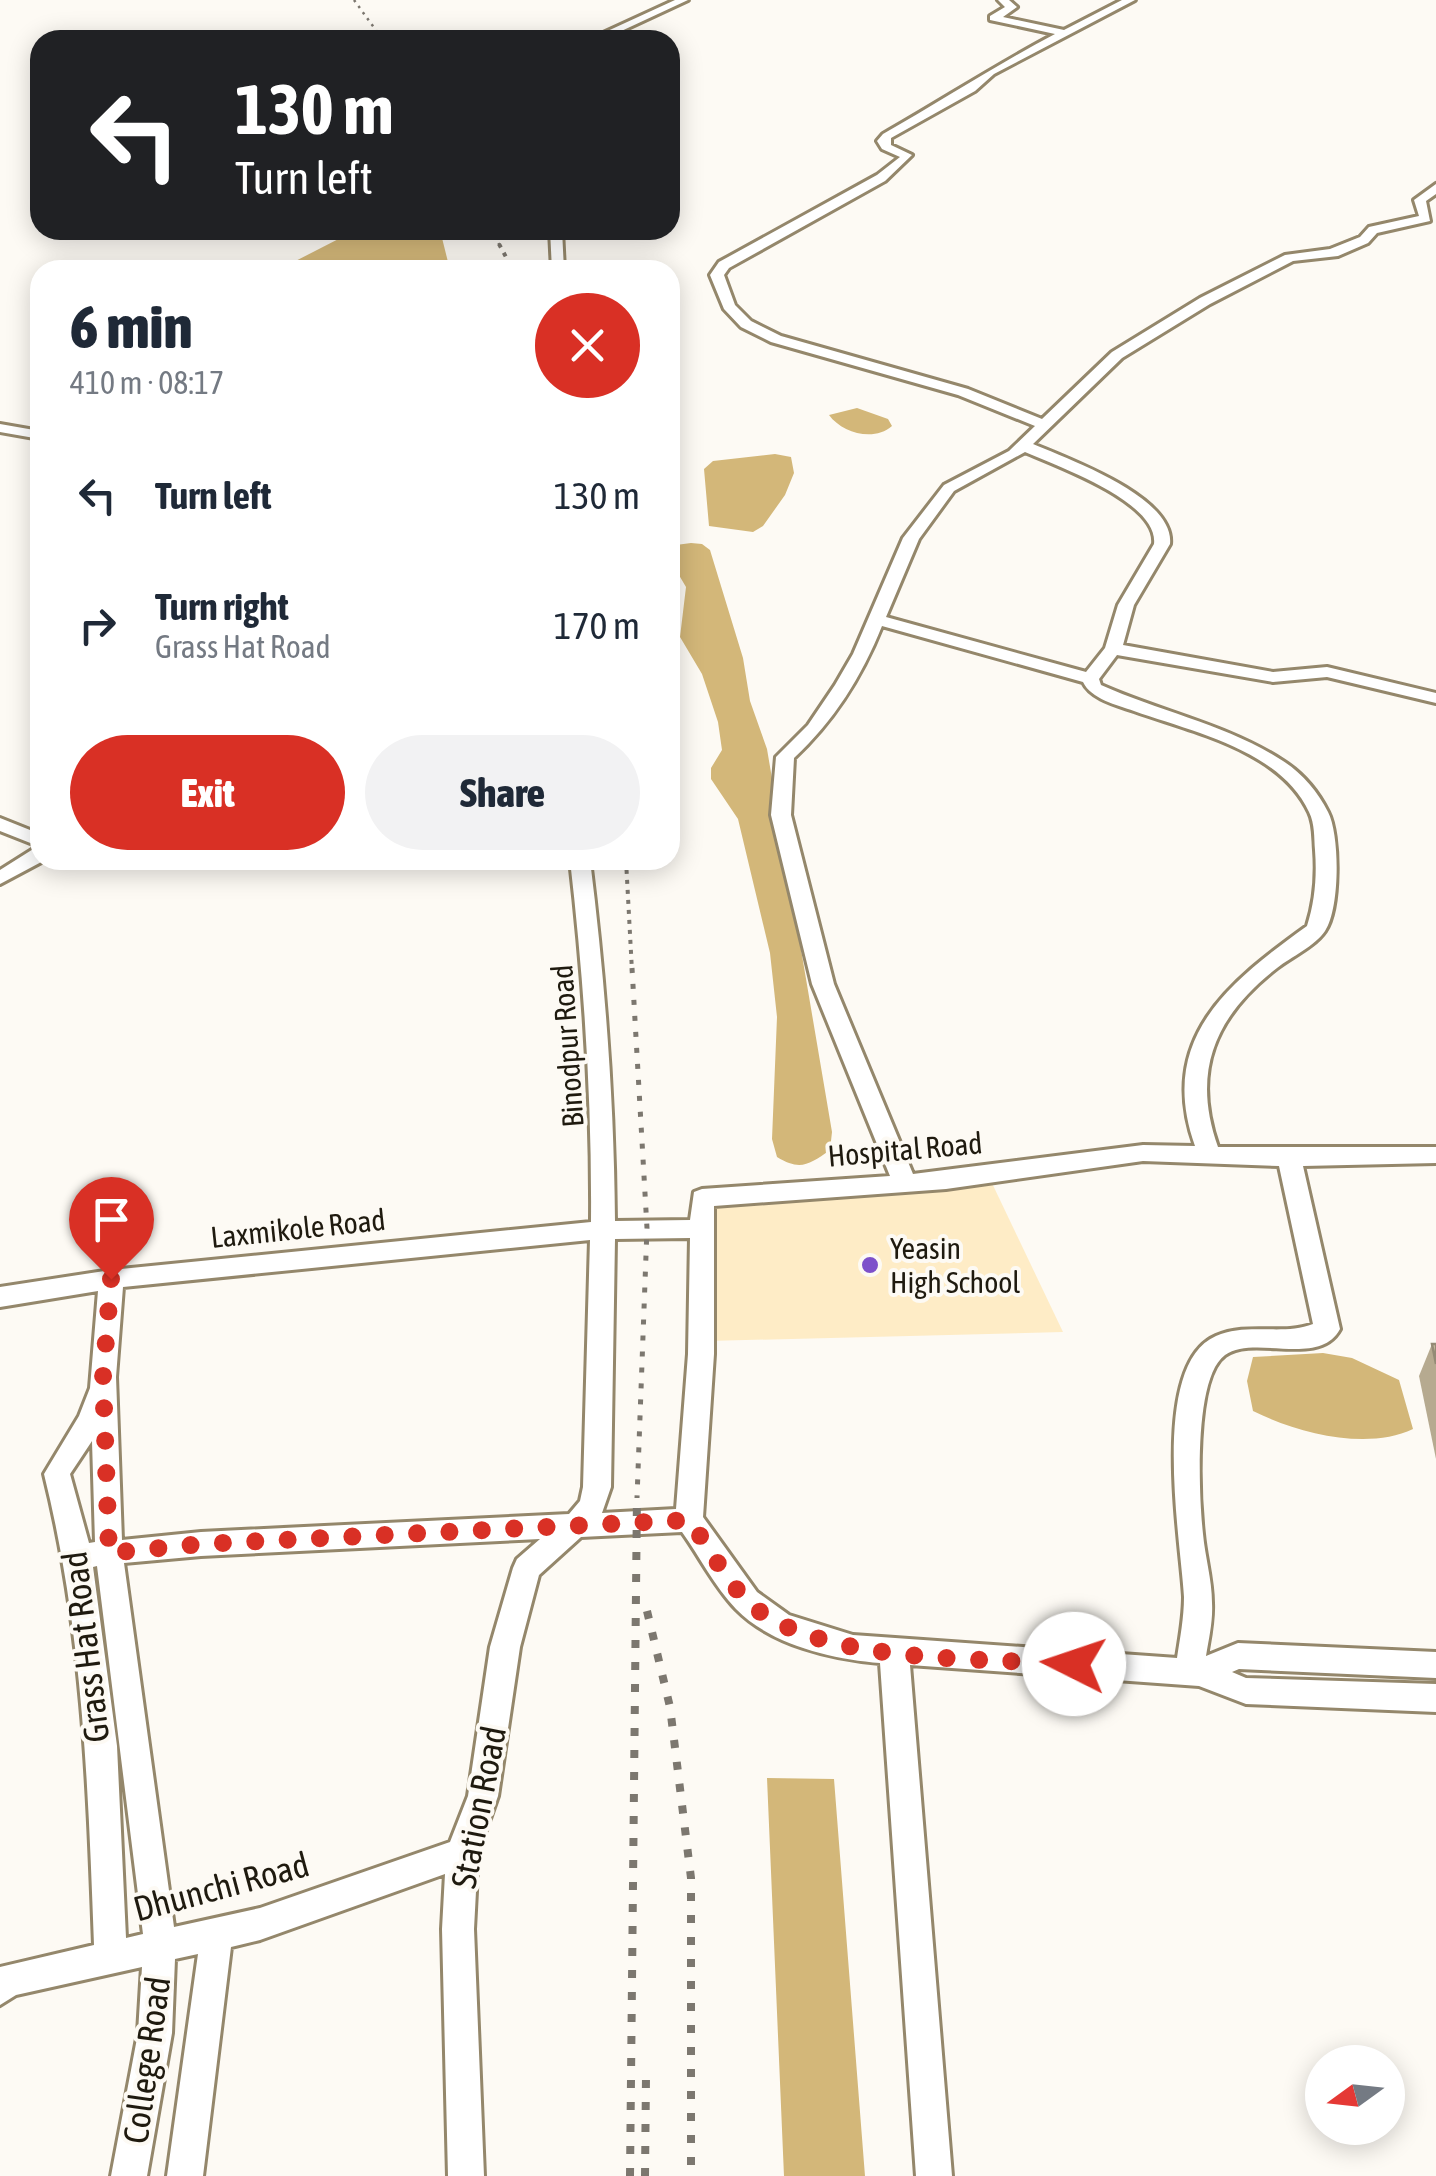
<!DOCTYPE html>
<meta charset="utf-8">
<style>
:root{--surface:#fff;--page:#f2f2f3;--text:#1f2937;--muted:#747a83;--accent:#d93025}
body{margin:0;font-family:"Asap Condensed",sans-serif;background:var(--page);color:var(--text);height:100vh;display:flex;flex-direction:column;font-size:38px;white-space:nowrap}
*{box-sizing:border-box;margin:0}
p{font-size:32px;color:var(--muted)}
.icon{flex:none;width:55px;height:55px;fill:none;stroke:currentColor;stroke-width:2;stroke-linecap:round;stroke-linejoin:round}
.map{position:relative;flex:1;overflow:hidden}
.side{position:absolute;left:30px;top:260px;width:650px;height:610px;display:flex;flex-direction:column;background:var(--surface);border-radius:30px;box-shadow:0 5px 25px #0003}
.side>*{flex:none}
.hud{position:absolute;left:30px;top:30px;width:650px;height:210px;border-radius:30px;box-shadow:0 5px 25px #0003;background:#202124;color:#fff;overflow:hidden}
.needle{width:65px;rotate:255deg}
.tools{position:absolute;left:1305px;top:2045px;display:grid;gap:20px}
.tools a{display:grid;place-items:center;width:100px;height:100px;border-radius:50%;background:var(--surface);box-shadow:0 5px 25px #0003;font-size:50px}
.pin{position:absolute;display:grid;place-items:center;width:85px;height:85px;color:#fff;margin:-102px -42px;border-radius:50% 50% 50% 0;rotate:-45deg;box-shadow:0 0 10px #0007}
.pin .icon{rotate:45deg}
.me{position:absolute;width:110px;margin:-55px;rotate:274deg;stroke-linejoin:round;filter:drop-shadow(0 0 8px #0008)}
.turn{display:flex;align-items:center;gap:35px;height:210px;padding:0 40px;font-size:45px}
.turn .icon{width:130px;height:130px;stroke-width:2.5}
.turn b{display:block;font-size:70px;line-height:85px}
.round{display:grid;place-items:center;flex:none;width:105px;height:105px;border-radius:52px;background:var(--page)}
.head{display:flex;align-items:center;justify-content:space-between;height:170px;padding:0 40px}
h1{font-size:60px;font-weight:800;line-height:75px}
.cta{display:flex;gap:20px;margin-top:auto;padding:20px 40px}
.cta a{flex:1;height:115px;border-radius:60px;background:var(--accent);color:#fff;font-size:40px;font-weight:800;line-height:115px;text-align:center}
.cta a+a{background:var(--page);color:var(--text)}
ul{padding:0;list-style:none}
li{display:flex;align-items:center;gap:30px;height:130px;padding:0 40px}
li div{flex:1}
li b{display:block;font-size:38px}
li em{font-style:normal}
.map>svg:first-child{display:block}
.built{fill:#feecc6}
.water{fill:#d3b779}
.lines{fill:none;stroke-linecap:round;stroke-linejoin:round}
.minor-casing{stroke:#94876b;stroke-width:6}
.minor{fill:#fff;fill-rule:evenodd}
.rail-far3{stroke:#7c776f;stroke-width:2.5;stroke-dasharray:2.5 5;stroke-linecap:butt}
.rail-far2{stroke:#7c776f;stroke-width:4;stroke-dasharray:4 6;stroke-linecap:butt}
.rail-far1{stroke:#7c776f;stroke-width:5;stroke-dasharray:5 11;stroke-linecap:butt}
.rail{stroke:#7c776f;stroke-width:8;stroke-dasharray:8 14;stroke-linecap:butt}
.wall{fill:#b6aa90}
.building{fill:#d4c6a8;stroke:#948b76;stroke-width:2.5}
.route{stroke:#d93025;stroke-width:18;stroke-dasharray:0 32.4}
.poi-dot{fill:#7d51ca;stroke:#fdfaf4;stroke-width:4}
.labels{text-anchor:middle;dominant-baseline:central;stroke-width:8;stroke-linejoin:round;paint-order:stroke}
.street-label{font-size:30px;fill:#1f1a0f;stroke:#fdfaf4}
.poi-label{font-size:30px;fill:#1f1a0f;stroke:#fdfaf4;text-anchor:start}
.near-street-label{font-size:35px;fill:#1f1a0f;stroke:#fdfaf4}
</style>
<div class="map">
<svg width="1436" height="2176" viewBox="0 0 1436 2176">
<rect width="100%" height="100%" fill="#fdfaf4"/>
<path class="built" d="M990,1179l73,153 -355,9 1,-143z"/>
<path class="water" d="M356,230h84l10,40h-172z
M857,408l31,11 4,7c-18,16 -50,7 -63,-11z
M775,454l16,3 3,16 -9,22 -22,31 -10,6 -44,-6 -5,-57 9,-8z
M691,543l11,1 8,6 33,108 7,43 17,48 65,383 -2,18c-21,15 -30,21 -53,7l-5,-18 5,-122 -7,-64 -32,-134 -27,-40v-11l11,-18 -4,-28 -16,-48 -22,-37 6,-50 -13,-22 -1,-14 4,-6z
M1323,1353l29,5 47,22 14,49c-46,22 -116,4 -160,-18l-6,-30 6,-24z
M767,1778l67,1 31,397h-81z"/>
<g class="lines">
<defs>
<path id="minor" d="M675,0h13l-86,40h-14z
M998,0h11l8,7 -14,10 61,13 58,-30h13l-141,74 -19,17 -84,47v7l21,10 -27,26 -156,87 -5,7 11,30 16,16 30,15 187,53 74,30 70,-67 88,-54 85,-43 45,-6 30,-12 9,-10 50,-11 -5,-16 22,-16v10l-10,7 4,20 -53,12 -9,10 -30,13 -45,5 -83,43 -88,54 -89,86c35,15 142,53 137,100l-36,61 -11,40 150,27 54,-5 109,26v10l-109,-26 -54,5 -156,-27 -18,24 2,6c60,27 127,40 182,76 19,12 35,31 45,51 12,23 12,97 -3,119 -10,15 -34,26 -48,37 -62,48 -86,103 -59,179h218v16l-133,3 37,163c-21,39 -85,5 -115,26 -32,23 -26,142 -22,179 2,23 9,45 9,69 1,18 -3,35 -6,53l32,-13 198,9v26l-197,-9 -7,3 14,6 190,6v28l-190,-8 -47,-18 -289,-21 42,511h-36l-36,-513c-48,-4 -109,-18 -144,-54 -22,-23 -36,-52 -54,-77l-101,5 -42,38 -19,72 -22,149 -20,57 -4,76 10,247h-36l-6,-247 3,-55 -185,66 -29,7 -28,229h-36l31,-222 -23,5 -3,74 -25,143h-36l27,-143 4,-66 -126,28 -16,10v-38l94,-22c-6,-161 -11,-314 -50,-471l35,-58 11,-28 8,-97 -98,16v-20l111,-17 480,-48c1,-122 -7,-241 -21,-362h20c15,120 24,239 25,361l75,-1 4,-28 8,-3 188,-13 -78,-192 -41,-169 5,-58 32,-32 27,-40 18,-31 50,-116 41,-53 65,-34 26,-25 -77,-31 -187,-53 -30,-15 -17,-18 -14,-34 9,-13 158,-87 23,-18 -18,-8 -5,-8 6,-7c58,-33 113,-69 172,-100l-65,-14v-4l15,-9zM1025,452c32,14 134,50 129,92l-36,61 -13,43 -19,24 -200,-55 33,-78 35,-48zM882,626l201,56c8,17 34,23 51,29 59,21 146,39 175,101 6,12 5,26 6,38 2,26 0,51 -8,76 -79,57 -150,113 -112,220l-52,-1 -230,29 -79,-190 -43,-169 3,-57c40,-37 68,-82 88,-132zM1143,1161l136,5 34,158c-31,12 -65,-2 -97,12 -67,29 -35,205 -32,261 0,21 -4,41 -7,61l-324,-23 -64,-20 -32,-23 -54,-75 11,-163v-148l232,-17zM690,1238l-2,116 -12,155 -74,4 9,-26 4,-248zM590,1240l-7,247 -3,14 -11,13 -368,18 -79,8 -6,-163 7,-90zM92,1441l3,101 -6,1 -19,-69zM540,1539l-23,20 -4,9 -23,79 -22,149 -18,46 -190,66 -86,19 -50,-364 77,-7zM97,1566l46,368 -17,4 -9,-192 -24,-179z
M550,230h12l2,40h-12z
M0,424l40,7v8l-40,-7z
M0,818l40,16v26h5l-45,24v-14l38,-24 -38,-15z"/>
</defs>
<use href="#minor" class="minor-casing"/>
<use href="#minor" class="minor"/>
<path class="rail-far3" d="M354,0l29,40
M491,230l9,16"/>
<path class="rail-far2" d="M499,244l14,26
M626,860l6,111"/>
<path class="rail-far1" d="M632,968l15,260 -10,270"/>
<path class="rail" d="M647,1611l23,96 21,171v298
M630,2176l7,-681
M645,2176l1,-100"/>
</g>
<path class="wall" d="M1432,1344h4v115l-17,-83z"/>
<path class="building" d="M1432,1344h4v20z"/>
<g class="lines">
<path class="route" d="M111,1279l-8,98 6,176 92,-9 488,-24c22,29 41,70 70,91 74,53 225,47 315,53"/>
</g>
<circle class="poi-dot" cx="870" cy="1265" r="10"/>
<g class="labels">
<g class="street-label">
<text transform="translate(567 1046) rotate(-94)">Binodpur Road</text>
<text transform="translate(905 1149) rotate(-5)">Hospital Road</text>
<text transform="translate(298 1228) rotate(-6)">Laxmikole Road</text>
</g>
<g class="poi-label">
<text x="890" y="1248">Yeasin<tspan x="890" dy="34">High School</tspan></text>
</g>
<g class="near-street-label">
<text transform="translate(85 1647) rotate(-97)">Grass Hat Road</text>
<text transform="translate(478 1807) rotate(-79)">Station Road</text>
<text transform="translate(221 1886) rotate(-15)">Dhunchi Road</text>
<text transform="translate(146 2060) rotate(-82)">College Road</text>
</g>
</g>
</svg>
<div class="tools">
<a><svg class="needle" viewBox="-14 -14 28 28"><path d="M0-13l5 13h-10z" fill="#e53935"/><path d="M0 13l5-13h-10z" fill="#747a83"/></svg></a>
</div>
<div class="pin" style="left:111px;top:1279px;background:#d93025"><svg class="icon" aria-label="arrive" viewBox="0 0 24 24"><path d="M6 21V4h12l-3 4 3 4H6"/></svg></div>
<svg class="me" style="left:1074px;top:1664px" viewBox="-20 -20 40 40"><circle r="19" fill="#fff"/><path d="M0-13L10 11 0 6-10 11z" fill="#d93025"/></svg>
<div class="hud">
<div class="turn"><svg class="icon" aria-label="left" viewBox="0 0 24 24"><path d="M17 20v-9H6M10 6l-5 5 5 5"/></svg><div><b>130 m</b>Turn left</div></div>
</div>
<section class="side">
<div class="head"><div><h1>6 min</h1><p>410 m · 08:17</p></div><a class="round" style="background:#d93025;color:#fff"><svg class="icon" aria-label="close" viewBox="0 0 24 24"><path d="M6 6l12 12M18 6L6 18"/></svg></a></div>
<ul>
<li><svg class="icon" aria-label="left" viewBox="0 0 24 24"><path d="M17 20v-9H6M10 6l-5 5 5 5"/></svg><div><b>Turn left</b></div><em>130 m</em></li>
<li><svg class="icon" aria-label="right" viewBox="0 0 24 24"><path d="M7 20v-9h11M14 6l5 5-5 5"/></svg><div><b>Turn right</b><p>Grass Hat Road</p></div><em>170 m</em></li>
</ul>
<div class="cta"><a>Exit</a><a>Share</a></div>
</section>
</div>
